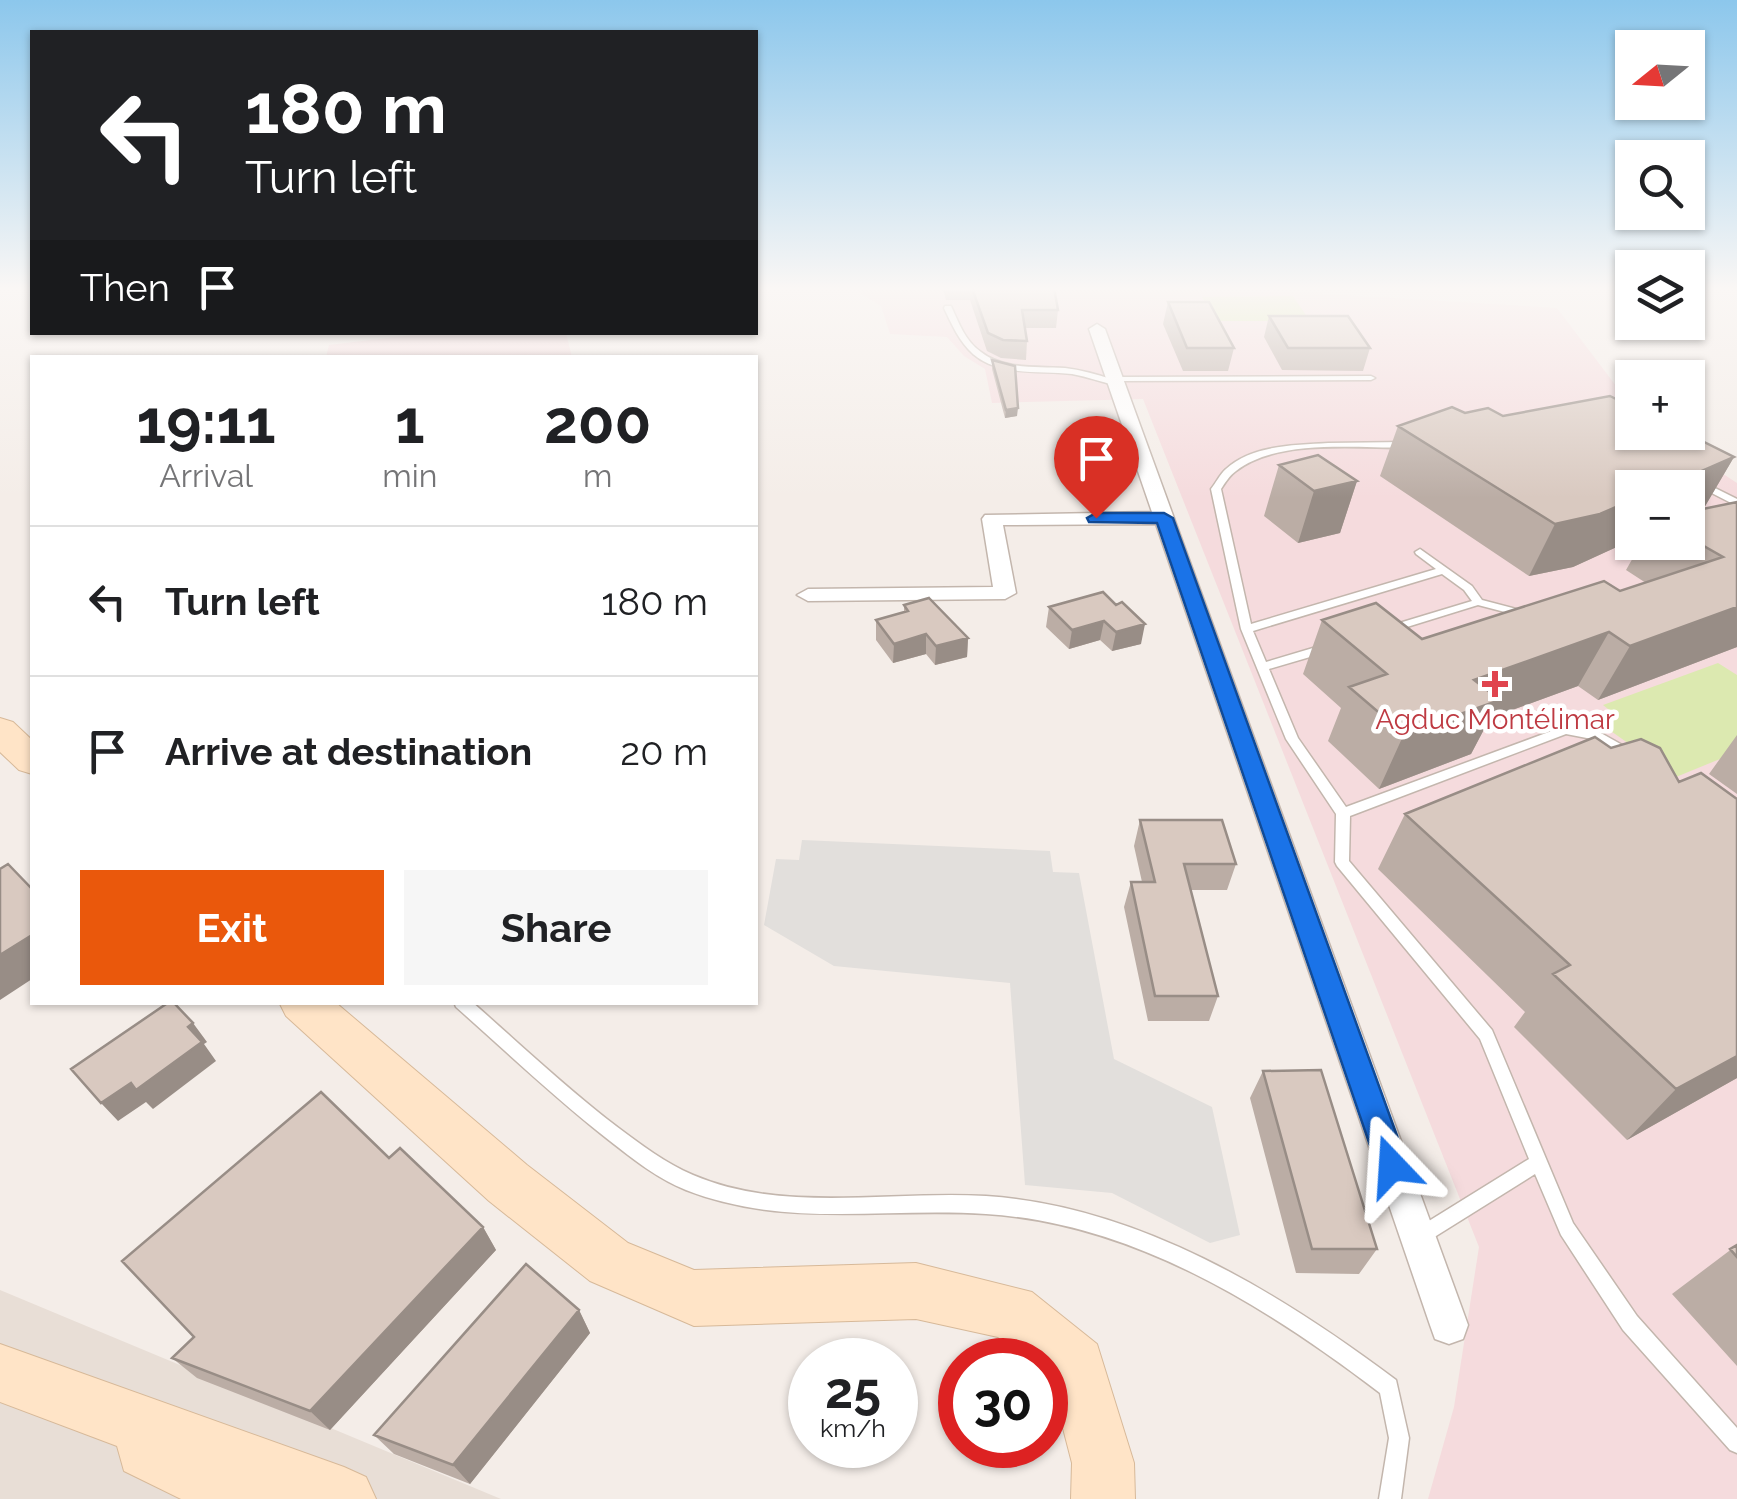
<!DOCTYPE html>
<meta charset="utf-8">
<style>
:root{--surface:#fff;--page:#f6f6f6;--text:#202124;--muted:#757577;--line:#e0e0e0;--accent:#ea580c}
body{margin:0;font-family:Raleway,sans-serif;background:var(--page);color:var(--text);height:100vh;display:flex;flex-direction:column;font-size:38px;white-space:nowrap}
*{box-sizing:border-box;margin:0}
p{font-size:32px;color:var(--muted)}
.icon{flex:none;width:55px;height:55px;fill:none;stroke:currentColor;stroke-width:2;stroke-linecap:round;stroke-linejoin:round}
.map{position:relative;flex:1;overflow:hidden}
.details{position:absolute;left:30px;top:355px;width:728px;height:650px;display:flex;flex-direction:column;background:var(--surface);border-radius:0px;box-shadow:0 2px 8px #0004}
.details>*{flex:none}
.hud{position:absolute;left:30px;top:30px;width:728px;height:305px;border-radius:0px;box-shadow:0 2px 8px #0004;background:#202124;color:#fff;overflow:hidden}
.needle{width:65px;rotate:252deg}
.tools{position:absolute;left:1615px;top:30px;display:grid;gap:20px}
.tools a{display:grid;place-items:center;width:90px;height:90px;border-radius:0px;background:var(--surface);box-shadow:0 2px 8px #0004;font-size:50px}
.speed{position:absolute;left:788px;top:1338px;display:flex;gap:20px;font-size:50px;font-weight:700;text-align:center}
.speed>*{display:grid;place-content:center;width:130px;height:130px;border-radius:50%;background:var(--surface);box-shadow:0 2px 8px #0004;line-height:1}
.speed small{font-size:25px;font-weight:400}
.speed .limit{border:15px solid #d22;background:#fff;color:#111}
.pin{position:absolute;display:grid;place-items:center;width:85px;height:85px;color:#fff;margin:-102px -42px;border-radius:50% 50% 50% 0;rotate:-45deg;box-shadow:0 0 10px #0007}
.pin .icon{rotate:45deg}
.me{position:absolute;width:110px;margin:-55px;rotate:340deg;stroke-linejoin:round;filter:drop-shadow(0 0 8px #0008)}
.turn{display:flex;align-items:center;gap:35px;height:210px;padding:0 50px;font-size:45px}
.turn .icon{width:130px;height:130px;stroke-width:2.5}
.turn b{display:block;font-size:70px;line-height:85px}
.then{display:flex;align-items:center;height:95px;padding:0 50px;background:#0003;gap:20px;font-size:38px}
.eta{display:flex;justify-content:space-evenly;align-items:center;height:170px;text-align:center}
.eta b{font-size:60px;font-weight:700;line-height:70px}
.primary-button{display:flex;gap:20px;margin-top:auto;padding:20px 50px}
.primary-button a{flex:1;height:115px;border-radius:0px;background:var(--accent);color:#fff;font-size:40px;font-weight:700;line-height:115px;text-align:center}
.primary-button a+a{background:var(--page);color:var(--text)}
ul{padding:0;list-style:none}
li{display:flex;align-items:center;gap:30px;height:150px;padding:0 50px;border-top:2px solid var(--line)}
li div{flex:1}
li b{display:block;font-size:38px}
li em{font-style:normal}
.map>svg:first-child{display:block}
.residential{fill:#e8ded6}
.medical{fill:#f5dbdd;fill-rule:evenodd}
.green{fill:#dce9b0}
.parking{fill:#e2dfdc}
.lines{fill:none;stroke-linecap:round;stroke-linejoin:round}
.lane-casing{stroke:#c3b6ad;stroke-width:3}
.street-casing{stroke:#c3b6ad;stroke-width:3}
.secondary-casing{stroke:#d7b999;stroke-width:2}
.lane{fill:#fff;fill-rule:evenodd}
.street{fill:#fff;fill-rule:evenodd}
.secondary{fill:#ffe4c7;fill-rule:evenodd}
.wall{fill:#bbada5}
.shaded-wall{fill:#988d86}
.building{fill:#d9c9c0;stroke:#988d86;stroke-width:2.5}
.route{fill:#1a73e8;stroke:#114b97;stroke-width:2.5}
.health-dot{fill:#e0444e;stroke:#fff;stroke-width:4}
.labels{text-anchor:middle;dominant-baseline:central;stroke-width:9;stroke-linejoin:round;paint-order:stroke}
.health-label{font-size:28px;fill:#be3a42;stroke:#fff}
</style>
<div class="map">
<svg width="1737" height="1499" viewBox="0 0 1737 1499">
<rect width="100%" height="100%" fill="#f4ede8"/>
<path class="residential" d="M0,1290l501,209h-501z"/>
<path class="medical" d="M852,288l442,4 263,16 75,99v25l29,1 76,50v1016h-309l26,-92 25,-160 -336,-848 -151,4 -7,-34 -21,-13 -17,-19 -57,-3 -9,-28zM1632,488h56v54h-56z
M437,332l129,1 6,24h-246l3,-12z"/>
<path class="green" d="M1293,296l17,25h-94l-14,-24z
M1718,663l19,12v77l-61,25 -68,-48 5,-16 -10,-8z"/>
<path class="parking" d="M802,840l248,11 3,21 26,1 35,186 98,48 28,128 -30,8 -98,-50 -87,-8 -15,-202 -176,-17 -70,-41 12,-66 23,1z"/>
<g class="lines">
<defs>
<path id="lane" d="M945,306h6c8,17 14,35 30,46 23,18 56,14 84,16 16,2 31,6 46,11l4,-2 256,-1 4,2 -4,2 -253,1 3,3 -4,2c-15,-4 -29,-9 -45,-12 -32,-4 -72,3 -99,-20 -14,-13 -21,-29 -29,-46z
M1328,443l76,-1 5,3 -5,3c-50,0 -127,-9 -168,23 -7,5 -11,12 -15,18l30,135 185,-55 -20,-15 -1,-2 5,-3 52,37 10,14 46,12 1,2 -5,3 -46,-12 -84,26h-8l-2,-2 2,-2 86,-26 -8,-11 -22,-16 -189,57 13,31 57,-17 6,4 -2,3 -58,17 29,69 48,69 219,-81 34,6 34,19 2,3 -6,4 -37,-19 -26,-5 -216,82 -1,45 143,169 81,193 64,93 100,112v25l-7,-3 -107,-120 -62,-95 -26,-61 -107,67 -6,3 -6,-3 -3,-6 3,-6 113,-70 -49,-120 -143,-173 -2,-4 1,-48 -50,-75 -45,-110 -30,-140c5,-6 9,-15 15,-20 26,-24 69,-24 102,-26z
M1699,480l38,19v7l-41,-21v-4z
M454,1002h18c48,42 94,86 144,124 24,18 49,37 77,49 91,39 197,15 293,21 152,10 291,95 410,184l13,58 -8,61h-22l10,-61 -9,-45c-114,-87 -247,-170 -394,-179 -103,-7 -200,15 -300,-24 -28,-11 -53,-31 -76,-49 -54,-42 -103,-89 -154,-134z"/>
<path id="street" d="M1097,324l8,5 363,996 -5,14 -14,5 -14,-5 -5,-14 -274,-801 -153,1 13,68 -11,6 -197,2 -11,-6 11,-6 185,-2 -11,-68 3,-4 167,-3 -63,-183z"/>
<path id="secondary" d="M0,718l13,4 19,18v34l-13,-4 -19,-18z
M279,1002h56l192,163 101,78 66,27 222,-7 116,29 65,52 37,119 1,36h-64l1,-36 -21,-81 -6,-5v-17h-20l-27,-23 -82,-18 -222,7 -104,-45 -101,-80 -203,-185z
M0,1344l344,123 22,10 10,22h-195l-57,-28 -7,-25 -117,-44z"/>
</defs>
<use href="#lane" class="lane-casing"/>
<use href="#street" class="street-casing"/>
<use href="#secondary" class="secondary-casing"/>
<use href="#lane" class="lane"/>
<use href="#street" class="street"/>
<use href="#secondary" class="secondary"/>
</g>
<path class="wall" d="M879,288h175l4,22 -2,18h-31l2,13 -1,19 -25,-2 -14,-7 -17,-51h-24l-3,-11 -63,1z
M1168,302l66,46 -6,23h-45l-20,-47z
M1269,316l101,32 -7,23 -81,-1 -18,-33z
M992,360l25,56 -12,2 -13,-49z
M1610,396l22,11v25h52l50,25 -30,51 33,-6v145l-139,53 -20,-14 -88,32 -19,36 -92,35 -51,-48 13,-33 -38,-34 19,-54 54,-17 46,36 182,-58 16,10 26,-8 -20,-13 16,-28h46v-54h-56v52l-59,27 -44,9 -149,-100 18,-50 54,-19 13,6 23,-5 15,8z
M1279,465l78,16 -17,52 -42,10 -34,-27z
M1103,592l38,52 -29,7 -12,-11 -31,9 -23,-22 3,-20z
M904,605l64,33 -1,19 -32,8 -9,-11 -33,9 -17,-23v-20l28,-7z
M1737,735v59l-28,-20z
M1611,748l68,34 58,296 -110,62 -113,-113 11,-15 -147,-143 27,-55z
M1140,820l96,44 -9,26h-37l28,106 -9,25h-61l-24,-114 7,-25h11l-8,-36z
M1263,1071l114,178 -18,25 -63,-1 -46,-175z
M389,1158l94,69 13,23 -166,180 -133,-52 -25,-20z
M1737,1245v121l-65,-72z
M579,1310l11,23 -120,151 -76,-30 -20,-19z"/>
<path class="shaded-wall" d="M1018,408l-1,8 -12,2 1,-8z
M1734,457l-30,51 -16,8v-28h-25z
M1357,481l-17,52 -42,10 16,-52z
M1632,500v40l-59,27 -44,9 26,-52z
M1737,607v40l-139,53 32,-54z
M1104,621l-4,19 -31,9 3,-19z
M1145,624l-4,20 -29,7 4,-19z
M1609,632l-31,54 -88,32 -19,36 -92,35 25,-55 70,-54z
M926,634v20l-33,9 1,-19z
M968,638l-1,19 -32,8 1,-19z
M32,935v44l-32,21v-45z
M193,1023l14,19 -3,2 12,17 -63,48 -7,-7 -28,19 -17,-18 30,-20z
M1737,1056v22l-110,62 49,-51z
M483,1227l13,23 -166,180 -20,-19z
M579,1310l11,23 -120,151 -17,-19z"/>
<path class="building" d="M972,288h82l4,22h-36l5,31 -24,-1 -15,-7z
M1168,302h41l25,46h-47z
M1269,316h79l22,32h-82z
M992,360l23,6 3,42 -12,2z
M1610,396l22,11v25h52l50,25 -71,31h-31v12l-32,14 -45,10 -157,-98 54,-19 13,6 23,-5 15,8z
M1318,455l39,26 -43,10 -35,-26z
M1737,502v105l-107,39 -21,-14 -135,48 26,20 -96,34 -55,-47 38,-13 -65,-54 54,-17 46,36 182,-58 16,10 103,-34 -35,-20v-25z
M1103,592l13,13 6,-3 23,22 -29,8 -12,-11 -32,9 -23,-23z
M929,598l39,40 -32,8 -10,-12 -32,10 -18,-24 32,-9 -4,-6z
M1595,737l16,11 30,-9 19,9 19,34 22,-9 36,26v257l-61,33 -123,-115 17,-9 -165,-151z
M1140,820h82l14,44h-52l34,132h-63l-24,-114h24z
M8,864l24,25v46l-32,20v-86z
M169,1002h4l20,21 -5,4 14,15 -66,48 -5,-7 -30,20 -30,-34z
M1321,1070l56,179h-65l-49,-178z
M321,1092l68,66 11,-10 83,79 -173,184 -138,-53 22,-21 -72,-76z
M1737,1245v12l-7,-8z
M526,1264l53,46 -126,155 -79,-30z"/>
<linearGradient id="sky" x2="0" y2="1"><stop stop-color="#8cc7ec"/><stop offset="0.58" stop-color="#faf7f5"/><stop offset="1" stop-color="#faf7f5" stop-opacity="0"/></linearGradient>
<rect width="1737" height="498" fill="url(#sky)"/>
<path class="route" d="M1096,513h68l9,5 235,648 -4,10 -12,5 -11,-5 -4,-10 -220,-643 -68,-1 -2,-4z"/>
<path class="health-dot" d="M1490 669h10v10h10v10h-10v10h-10v-10h-10v-10h10z"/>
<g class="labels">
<g class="health-label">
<text x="1495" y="719">Agduc Montélimar</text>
</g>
</g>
</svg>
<div class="tools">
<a><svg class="needle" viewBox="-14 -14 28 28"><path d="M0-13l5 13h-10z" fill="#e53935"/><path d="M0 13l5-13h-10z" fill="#757577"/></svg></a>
<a><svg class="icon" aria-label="search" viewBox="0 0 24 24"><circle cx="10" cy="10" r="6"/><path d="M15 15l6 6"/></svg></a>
<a><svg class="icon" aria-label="layers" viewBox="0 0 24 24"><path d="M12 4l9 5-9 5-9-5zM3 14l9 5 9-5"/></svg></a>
<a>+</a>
<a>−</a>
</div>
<div class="speed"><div>25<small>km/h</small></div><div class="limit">30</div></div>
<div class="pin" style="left:1096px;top:518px;background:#d93025"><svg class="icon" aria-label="arrive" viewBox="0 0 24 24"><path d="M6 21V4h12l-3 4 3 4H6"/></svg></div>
<svg class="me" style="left:1392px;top:1166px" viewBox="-20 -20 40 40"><path d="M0-17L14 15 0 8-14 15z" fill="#1a73e8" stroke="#fff" stroke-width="4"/></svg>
<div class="hud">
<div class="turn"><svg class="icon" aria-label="left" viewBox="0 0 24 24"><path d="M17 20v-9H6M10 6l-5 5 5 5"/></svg><div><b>180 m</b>Turn left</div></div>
<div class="then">Then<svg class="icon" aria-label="arrive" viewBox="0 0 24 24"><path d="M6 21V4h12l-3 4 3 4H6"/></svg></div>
</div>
<section class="details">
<div class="eta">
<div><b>19:11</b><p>Arrival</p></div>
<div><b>1</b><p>min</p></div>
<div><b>200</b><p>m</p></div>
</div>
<ul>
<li><svg class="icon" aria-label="left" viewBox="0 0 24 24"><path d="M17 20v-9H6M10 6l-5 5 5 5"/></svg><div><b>Turn left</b></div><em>180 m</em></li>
<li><svg class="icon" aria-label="arrive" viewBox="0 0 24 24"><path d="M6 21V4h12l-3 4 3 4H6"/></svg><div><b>Arrive at destination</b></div><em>20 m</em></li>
</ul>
<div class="primary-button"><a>Exit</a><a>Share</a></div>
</section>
</div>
